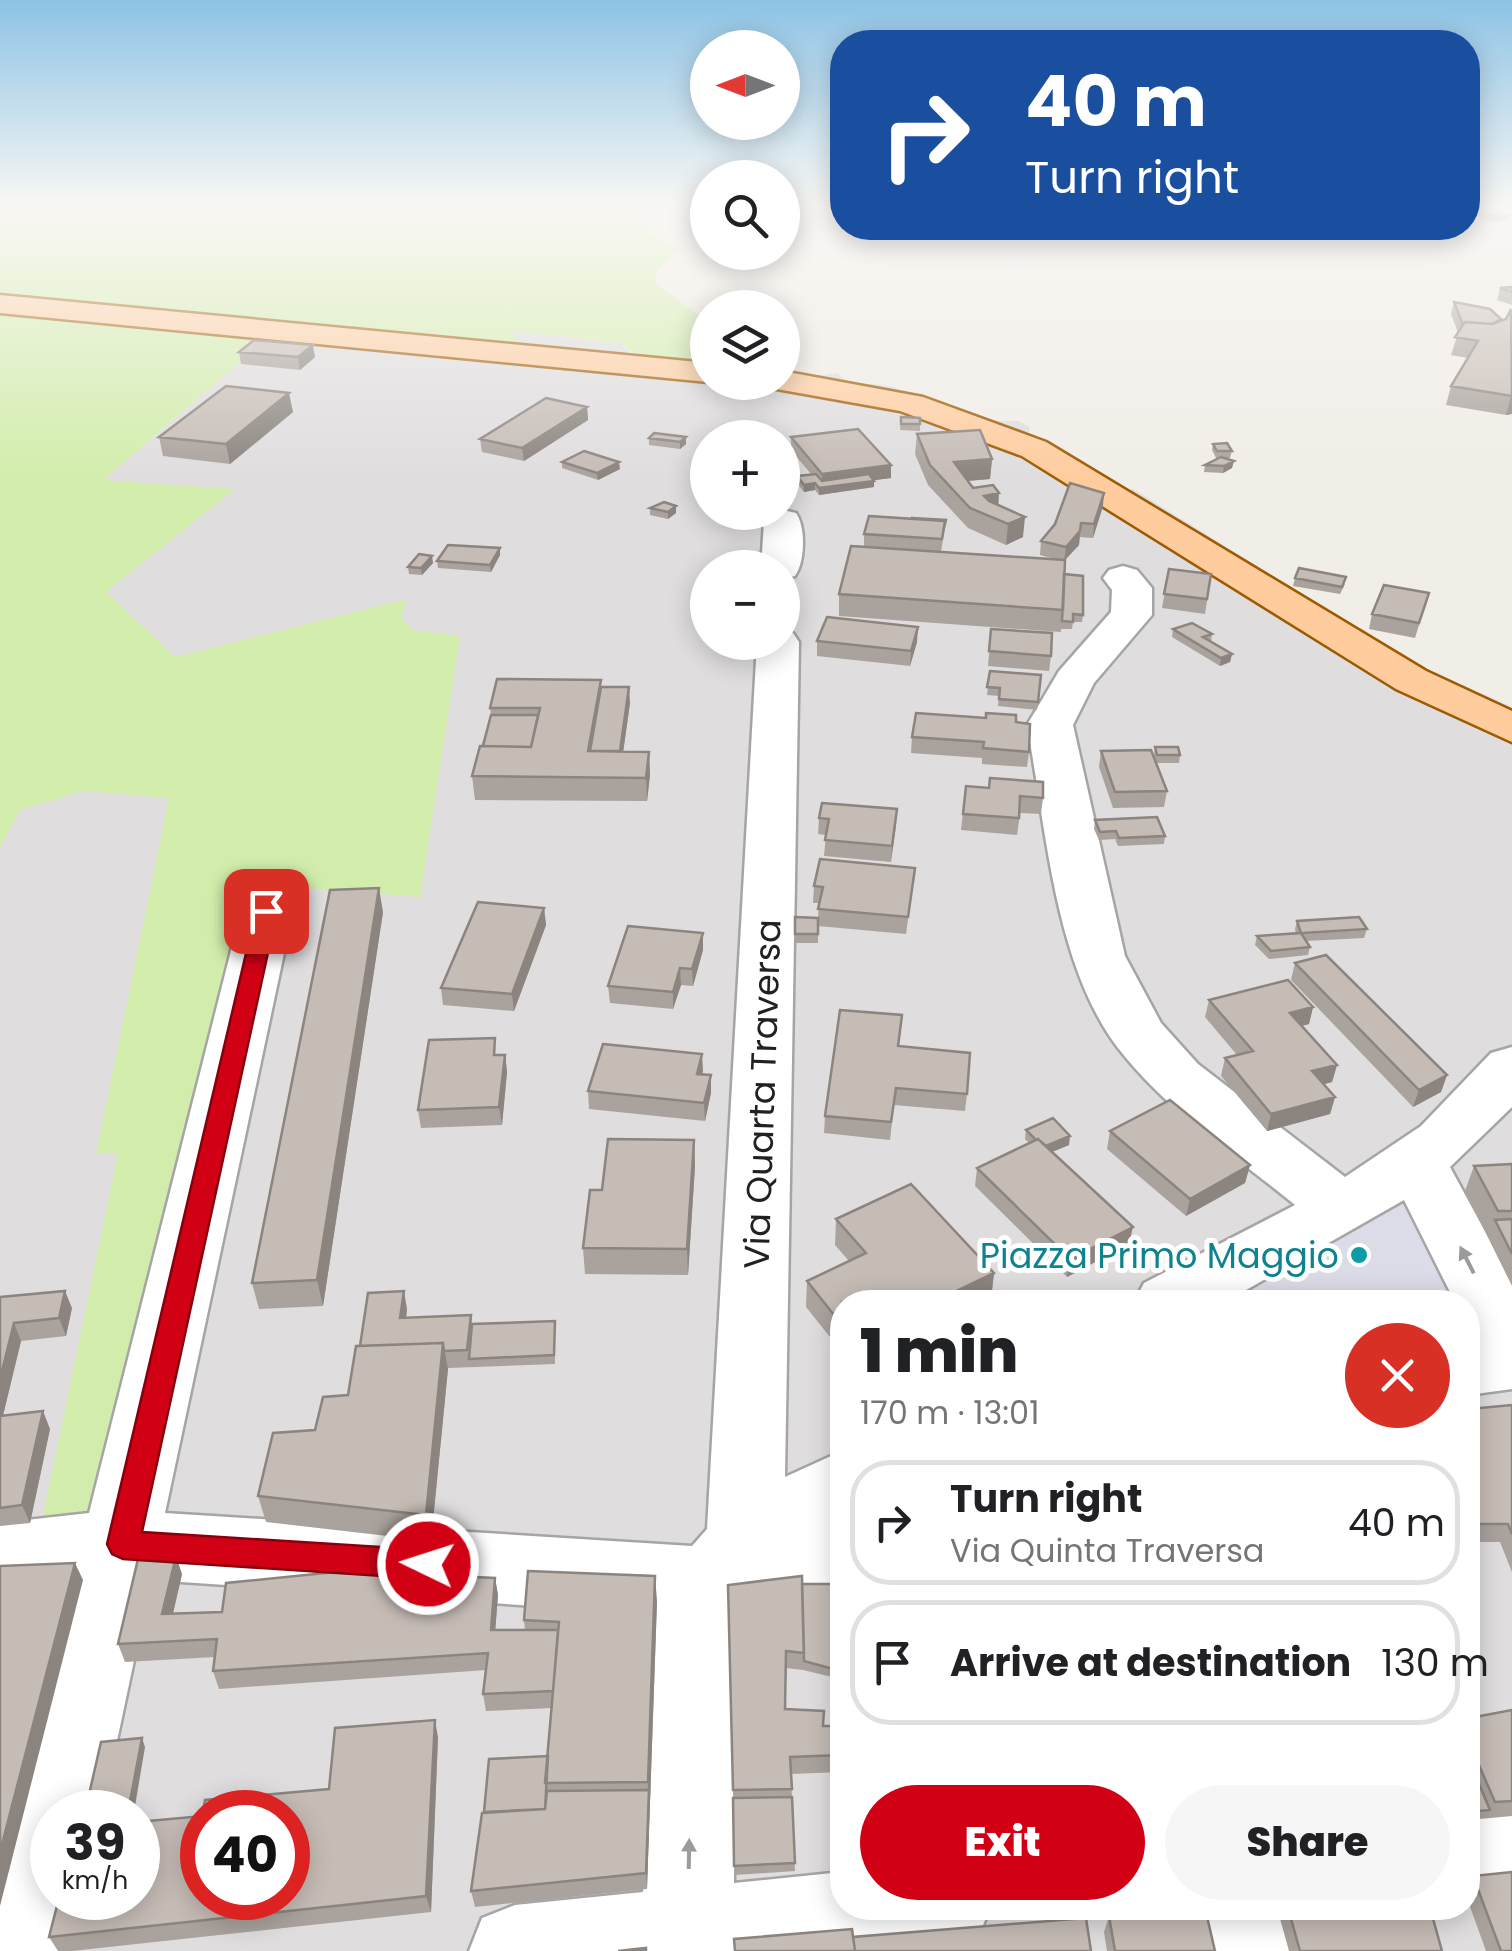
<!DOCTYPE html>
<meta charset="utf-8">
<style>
:root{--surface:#fff;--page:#f6f6f6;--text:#202124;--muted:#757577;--line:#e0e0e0;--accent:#d10014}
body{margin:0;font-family:Poppins,sans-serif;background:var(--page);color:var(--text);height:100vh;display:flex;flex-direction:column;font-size:38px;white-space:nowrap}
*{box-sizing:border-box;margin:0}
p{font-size:32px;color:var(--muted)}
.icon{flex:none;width:55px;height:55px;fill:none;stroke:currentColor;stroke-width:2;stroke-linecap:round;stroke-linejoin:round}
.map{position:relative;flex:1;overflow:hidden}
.panel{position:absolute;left:830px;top:1290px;width:650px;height:630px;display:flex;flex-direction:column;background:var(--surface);border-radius:40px;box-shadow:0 5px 25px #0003}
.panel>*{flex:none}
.top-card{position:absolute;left:830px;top:30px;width:650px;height:210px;border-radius:40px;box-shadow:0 5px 25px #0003;background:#1a4fa0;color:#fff;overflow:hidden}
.needle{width:65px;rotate:270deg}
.controls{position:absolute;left:690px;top:30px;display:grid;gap:20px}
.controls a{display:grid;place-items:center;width:110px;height:110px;border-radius:50%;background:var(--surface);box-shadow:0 5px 25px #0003;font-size:50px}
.speed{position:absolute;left:30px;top:1790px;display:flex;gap:20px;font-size:50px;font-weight:700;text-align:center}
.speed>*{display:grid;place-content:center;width:130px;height:130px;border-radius:50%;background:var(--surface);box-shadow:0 5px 25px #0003;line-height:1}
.speed small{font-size:25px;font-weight:400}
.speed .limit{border:15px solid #d22;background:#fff;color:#111}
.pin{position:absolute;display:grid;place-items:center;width:85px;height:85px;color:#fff;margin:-42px;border-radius:20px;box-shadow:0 5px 15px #0006}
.me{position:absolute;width:110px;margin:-55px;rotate:274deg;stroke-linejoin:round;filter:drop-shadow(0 0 8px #0008)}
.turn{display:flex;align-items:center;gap:35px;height:210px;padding:0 30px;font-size:45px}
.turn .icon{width:130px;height:130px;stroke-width:2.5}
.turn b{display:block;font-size:70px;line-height:85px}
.round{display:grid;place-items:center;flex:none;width:105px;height:105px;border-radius:52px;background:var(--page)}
.headline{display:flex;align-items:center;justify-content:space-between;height:170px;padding:0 30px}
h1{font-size:60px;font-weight:800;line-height:75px}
.cta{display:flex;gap:20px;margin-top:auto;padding:20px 30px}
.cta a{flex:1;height:115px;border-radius:60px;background:var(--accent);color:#fff;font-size:40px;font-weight:800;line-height:115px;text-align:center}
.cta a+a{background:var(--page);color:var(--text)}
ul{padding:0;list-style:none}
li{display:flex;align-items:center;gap:30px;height:125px;margin:0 20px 15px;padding:0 10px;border:5px solid var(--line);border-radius:40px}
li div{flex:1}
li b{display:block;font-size:38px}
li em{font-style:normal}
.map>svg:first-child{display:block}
.residential{fill:#dfddde;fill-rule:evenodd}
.grass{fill:#d2edab}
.plaza{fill:#dbdce7}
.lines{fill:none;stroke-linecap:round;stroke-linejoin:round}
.minor-casing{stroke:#a5a5a5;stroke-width:5}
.major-casing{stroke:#9d5a00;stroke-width:5}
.minor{fill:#fff;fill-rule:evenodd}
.major{fill:#ffcc9e;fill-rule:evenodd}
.wall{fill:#aaa29d;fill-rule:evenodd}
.shaded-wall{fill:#8b847f}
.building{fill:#c6bcb6;stroke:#8b847f;stroke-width:2.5}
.oneway{fill:#9b9b9b}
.route{fill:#d10014;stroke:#88000d;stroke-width:2.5}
.culture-dot{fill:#0f9aa8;stroke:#fff;stroke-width:4}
.labels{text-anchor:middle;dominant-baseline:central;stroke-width:10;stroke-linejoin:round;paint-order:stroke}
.street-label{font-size:35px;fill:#212121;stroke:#fff}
.culture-label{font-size:35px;fill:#0d838f;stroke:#fff;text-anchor:end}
</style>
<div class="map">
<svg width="1512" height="1951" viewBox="0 0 1512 1951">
<rect width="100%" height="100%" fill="#f1ede7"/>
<path class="residential" d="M511,331l112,12 9,12 75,12 1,15h74l55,-9 12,10 37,2 111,36h21l12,6 -2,8 96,56 9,-2 284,176 95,42v1244h-1512v-1165l175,-129 -69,-65 127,-103 -131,-8 167,-144 207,3zM708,438h74v74h-74zM708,568h74v74h-74zM842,1302h626v606h-626zM52,1812h86v86h-86zM202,1812h86v86h-86z"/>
<path class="grass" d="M0,205h615l60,45 -20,25 2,10 50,36v46c-29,-4 -66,0 -84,-24l-110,-12 3,11 -16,3 -24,-5 -476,-44z
M1244,228h179l14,7 -135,1z
M16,312l253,25 -166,143 132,9 -129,103 69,65 231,-58 -5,20 12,11 47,6 -40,261 -164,-13 -168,636h-46l76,-367 -22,1 73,-356 -86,-7 -63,19 -20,37v-533z"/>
<path class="plaza" d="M1417,1164l95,197 -44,6v-65h-300z"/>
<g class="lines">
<defs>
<path id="minor" d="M783,510l13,3c10,14 9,49 -1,63l-13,3v-11h-21l3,-47 6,-8z
M1123,566l14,4 15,18v27l-58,68 -21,42 52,231 36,67 37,41 147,113 76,-51 70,-73 21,-6v60l-62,60 62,114v108l-44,6v-56l5,-1 -5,-12v-24h-13l-51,-102 -179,102h-91l10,-19 151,-78c-60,-49 -129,-95 -177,-157 -64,-84 -72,-222 -91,-323l32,-54 52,-59 1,-22 -9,-12 6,-8z
M782,630l11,3 6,9 -14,835 57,-26v135l-45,18 -63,7v272l108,-11v36h148l-13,32 -26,11h-482l13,-33 33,-13 128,-13 11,-278 -503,-34 -49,232h-50v86h30l-12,53h-70v-87l72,-280 -72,7v-68l89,-10 152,-602 7,-11 19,-5 19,5 7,11 -128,602 527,33 15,-17 50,-887h25z
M1512,1810v90l-44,3v-88z
M1191,1908h91l12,43h-92z"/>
<path id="major" d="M0,295l708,68v19l-708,-69z
M782,371l141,26 123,45 380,229 86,40v31l-116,-53 -374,-233 -122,-45 -129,-23 -4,-6h15z"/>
</defs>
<use href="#minor" class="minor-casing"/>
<use href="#major" class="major-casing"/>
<use href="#minor" class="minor"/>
<use href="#major" class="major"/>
</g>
<path class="wall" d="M1477,209l31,6 -2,5 -16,2 -14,-7z
M1512,287v18l-15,-5 3,-12z
M1454,302l47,19 5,-2 6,-10v105l-6,1 -60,-10 5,-19 17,-28 -17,-3 7,-22 -7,-19z
M239,352l76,5 -15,13 -59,-6z
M587,407l1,13 -64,41 -42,-9 -2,-13z
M293,412l-63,52 -67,-8 -4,-19z
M901,417l19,1v13l-20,-1z
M917,434l75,25 -2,20 -22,2 55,56 -17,8 -38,-17 -40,-43 -13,-31z
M791,437l100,41 -17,2v7l-55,8 -4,-5 -11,2 -7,-9v-7l14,-2 -20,-24z
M649,438l37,6 -6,5 -31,-4z
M1213,444l19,7 -2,7h-6l8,10 -9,5 -19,-1 1,-7 14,-7h-3l-4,-8z
M562,462l58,7 -22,11 -36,-12z
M676,506v7l-8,6 -18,-4v-7z
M1103,506l-10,32 -13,-1 -1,8 -14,15 -1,14 19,41 -1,7h-9l-1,7h-11v3l-222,-16v-22l25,-47v-13l81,-7 -4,25 118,8 -19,-5 1,-14z
M500,548v7l-9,17 -53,-4 -1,-7z
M433,563l-11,12 -13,-1 -1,-7z
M1169,569l42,5 -6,40 -43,-6z
M1295,578l50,6 -5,10 -47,-8z
M1429,593l-14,45 -46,-9 3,-15z
M991,629l60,27 -2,15 -61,-5z
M1173,629l39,5 -1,8 21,12 -2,8 -10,4 -48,-29z
M817,641l100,1 -7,24 -93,-10z
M990,671l51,4 -4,35 -39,-4 1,-10 -12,-1z
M601,687l29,16 -7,48 26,1 1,23 -3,26 -172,-1 -3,-24 19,-61 -1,-7z
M1016,722l13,30 -2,15 -45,-3v-6l-71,-5 1,-16z
M1155,747l25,8 -1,8h-23l11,28 -3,16 -51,1 -14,-41 2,-16 55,12 -2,-8z
M966,786l23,2 54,10 -2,16 -21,-1 -3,22 -56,-5z
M897,809l-6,53 -67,-6 2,-21 -8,-1 1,-16z
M1095,820l70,16 -1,8 -46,2 -3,-7 -16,1 -5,-11z
M915,868l-9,66 -88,-8v17h-23v-26l23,1 1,-15h-6l1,-17z
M544,908l2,17 -32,86 -71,-6 -2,-17z
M383,912l-60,394 -64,3 -7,-26z
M1297,921l70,8 -3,9 -58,3 4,6 -2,8 -39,4 -14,-14 2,-9 39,-2 -1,-5z
M703,950l-10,36 -12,-1 -8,24 -63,-6 -2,-17z
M1295,963l152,112 -6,17 -28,15 -122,-127z
M1209,1000l104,7 -4,17 -7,2 35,39 -5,17 -8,2 11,13 -5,17 -63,17 -46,-55 4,-18 12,-3 -32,-38z
M899,1046l68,48 -2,17 -71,-6 -4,35 -66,-7 1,-17z
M702,1054v20l9,19 -6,28 -116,-12 -1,-18z
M497,1055h8l2,17 -5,53 -81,3 -3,-18z
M1026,1130l43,15 -17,7 77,92 -62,33 -92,-91 2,-18 52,-25 -4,-4z
M1110,1131l140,34 -5,18 -59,33 -79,-67z
M694,1140l1,26 -7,109 -103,-1 -2,-26 19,-58z
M1512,1164v122l-47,-95 9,-25z
M836,1219l158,54 -3,26 -8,3h-141v50l-36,-45 1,-26 42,-20 -14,-16z
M0,1297l72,11 -6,28 -45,5 -18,74 47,14 -20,94 -30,3z
M407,1309l-1,9 65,-3 1,9 83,-3v43l-107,4 -17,173 -165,-19 -8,-26 57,-66 33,-35z
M1512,1405v167l-12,-30h-32v-129l1,-4z
M182,1574l-9,39 49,-1 273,-34 3,17 -3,35h30l-1,-10 133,-19 -10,288 -172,18 -4,-16 13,-79 64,-56 4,-48 -66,3 -3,-17 3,-24 -267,19 -6,-18 2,-14 -90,5 -7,-18z
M802,1584l40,28v160l-51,2 4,97 -60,4 -7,-290zM786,1668l17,2 29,7 2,49h-11l-38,-17z
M1468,1696l7,21 37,-7v106l-44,4z
M438,1737l-7,175 -359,39h-14l-9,-14 153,-121 127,-27z
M835,1799h7v68l-8,-52z
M1473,1876l39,75h-26l-18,-50v-15z
M1277,1908h153l12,43h-153z
M1109,1916l106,35h-108l-3,-19z"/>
<path class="shaded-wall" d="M1468,213h6l-3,10 -3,1z
M1508,215l-2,5 -16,2 2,-6z
M313,345l2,12 -15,13 -2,-13z
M289,393l4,19 -63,52 -4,-20z
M1512,396v18l-6,1 5,-19z
M587,407l1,13 -64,41 -2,-13z
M686,437v7l-6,5v-7z
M992,459l-2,20 -38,3 2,-20z
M1234,461l-2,7 -9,5 1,-7z
M619,462l1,7 -22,11 -1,-7z
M891,465v13l-69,9v-13z
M874,481v6l-55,8v-7z
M815,483v7l-11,2v-7z
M999,493l-1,20 -14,-17z
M1104,493l-1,13 -10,32 1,-14z
M676,506v7l-8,6v-7z
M1025,517l-2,20 -17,8 2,-21z
M1080,531l-1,14 -15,16 2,-14z
M500,548v7l-9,17 -1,-7z
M432,556l1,7 -11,12 -1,-7z
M918,627l-1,15 -7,24 1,-15z
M1232,654l-2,8 -10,4 1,-8z
M629,687l1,16 -10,72 -1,-16z
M649,752l1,23 -3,26 -1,-23z
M897,809l-1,16 -5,37 1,-16z
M379,888l4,24 -60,394 -6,-26z
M544,908l2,17 -32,86 -2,-17z
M703,933v17l-10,36 -1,-17z
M680,968l1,17 -8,24v-17z
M1313,1007l-4,17 -24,6 5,-17z
M702,1054l1,17 -5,20 -1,-17z
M505,1055l2,17 -5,53 -3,-18z
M1337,1065l-5,17 -25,7 5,-18z
M711,1075v18l-6,28 -1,-18z
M1447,1075l-6,17 -28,15 6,-17z
M1335,1097l-5,17 -63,17 4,-17z
M1070,1136l-1,9 -27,11 1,-9z
M694,1140l1,26 -7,109 -1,-26z
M1250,1165l-5,18 -59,33 4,-17z
M1133,1227l-4,17 -62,33 3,-18z
M994,1273l-3,26 -8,3h-49z
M65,1291l7,17 -6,28 -7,-18z
M404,1291l3,18 -3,27 -4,-18z
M14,1323l7,18 -21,87v-49z
M443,1343l5,26 -17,172 -5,-26z
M43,1411l7,18 -20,94 -8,-18z
M176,1556l6,18 -13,57 -7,-17z
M75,1563l8,17 -83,326v-54z
M655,1576l2,25 -10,288 -1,-16 2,-91z
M495,1578l3,17 -4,52 -3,-17z
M435,1720l3,17 -7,175 -5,-16z
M142,1738l3,9 -11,65h-6z"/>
<path class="building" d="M1494,208l14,7 -16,1 -15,-7z
M1512,287v5l-12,-4z
M1454,302l36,7 11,10 -9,5 -27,-2 -2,3z
M1511,309l1,87 -61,-10 27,-45 -23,-4 10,-15 27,2 14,-5z
M254,340l59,5 -15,12 -59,-5z
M226,386l63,7 -63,51 -67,-7z
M546,398l41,9 -65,41 -42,-9z
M901,417l19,1v6h-19z
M858,429l33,36 -69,9 -31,-37z
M980,430l12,29 -38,3 19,26 20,-3 6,8 -15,3 5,5 36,16 -17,7 -38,-16 -40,-43 -13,-31z
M654,433l32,4 -6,5 -31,-4z
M1227,443l5,8h-15l-4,-7z
M584,451l35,11 -22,11 -35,-11z
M1221,457l13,4 -10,5 -19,-1z
M816,474l6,7 47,-7 5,7 -55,7 -4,-5 -11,2 -7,-9z
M1070,483l34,10 -10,31 -13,-1 -1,8 -14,16 -25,-6 14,-17z
M664,502l12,4 -8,6 -18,-4z
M869,516l76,5 -3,18 -78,-5z
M911,518l35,2 -2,8 1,-7z
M448,545l52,3 -10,17 -53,-4z
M851,546l214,14 -2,50 -224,-16z
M419,554l13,2 -11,12 -13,-1z
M1299,568l47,9 -4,10 -47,-9z
M1169,569l42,5 -4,25 -43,-5z
M1064,574l19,2v39l-10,-1v8l-11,-1z
M1384,585l45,8 -10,30 -47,-9z
M827,617l91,10 -7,24 -94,-10z
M1192,623l20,11 -9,3 29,17 -11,4 -48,-29z
M991,629l61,4 -1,23 -62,-5z
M990,671l51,4 -3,27 -39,-3 1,-11 -13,-1z
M497,679l104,1 -13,71 61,1 -3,26 -174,-2 8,-30 51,1 9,-39h-50z
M601,687h28l-9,64h-30z
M916,713l70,5v-5l30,2v7l14,2 -1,28 -46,-4 1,-6 -72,-5z
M491,715h47l-7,32 -48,-1z
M1155,747h23l2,8h-23z
M1151,750l16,41 -52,1 -14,-41z
M990,778l53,4v16l-23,-2 -1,22 -56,-4 3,-28 23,2z
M822,803l75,6 -5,37 -67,-6 4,-21 -10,-1z
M1157,817l8,19 -46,2 -3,-7 -16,1 -5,-12z
M820,859l95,9 -7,49 -90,-8 5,-22 -9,-1z
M379,888l-62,392 -65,3 78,-393z
M478,902l66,6 -32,86 -71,-6z
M795,917l23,1v16h-23z
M1359,917l8,12 -66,4 9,14 -39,4 -14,-15 44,-3 -4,-12z
M628,926l75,7 -11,36 -12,-1 -7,24 -65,-6z
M1326,955l121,120 -28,15 -124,-127z
M1288,980l25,27 -23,6 47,52 -25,6 23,26 -64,17 -46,-56 28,-7 -44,-51z
M840,1010l62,5 -4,31 72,7 -3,41 -71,-6 -5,34 -66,-6z
M495,1038l-1,17h11l-6,52 -81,3 11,-70z
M603,1044l99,10 -5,20 14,1 -7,28 -116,-12z
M1170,1100l80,65 -60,34 -80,-68z
M1053,1118l17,18 -24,10 -8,-7 -2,1 -10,-10z
M608,1139l86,1 -7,109 -104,-1 7,-58h12z
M1038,1139l95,88 -63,32 -93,-91z
M1512,1164v47h-14l-24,-45z
M911,1184l83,89 -60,29h-92v23l-35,-44 59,-28 -30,-34z
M1512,1219v35l-17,-34z
M65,1291l-6,27 -45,5 -14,56v-82z
M404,1291l-4,27 71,-3 -4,35 -23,1 -1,-8 -83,3 8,-53z
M555,1321l-1,34 -85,4 3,-35z
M443,1343l-17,172 -168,-19 15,-63 42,-3 8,-33 25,-2 8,-49z
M1512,1405v129l-4,-10h-36l-4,-10v-87l8,-1 -7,-17z
M43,1411l-21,94 -22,3v-92z
M176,1556l-14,58 60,-2 4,-29 119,-12 150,7 -4,52h67l-5,61 -70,3 5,-41 -275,18 4,-32 -99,5 20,-85z
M75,1563l-75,289v-286z
M528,1571l127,5 -7,206 -103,1 14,-161 -35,-2z
M802,1576l2,77 -18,-2 -1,58 39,2 -1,15h19v29l-52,2 2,32 -59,1 -5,-205z
M802,1584h33l7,28v114h-7l-2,-57 -29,-8z
M1468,1696l7,21 37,-7v91l-17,1 -27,-62z
M435,1720l-9,176 -377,41 10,-39h79v-76l64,-6v82h86v-86h-85l2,-12 124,-11 6,-61z
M142,1738l-14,74h-43l16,-70z
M548,1756l-3,53 -61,3 5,-53z
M1468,1758l22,52 -22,2z
M649,1790l-3,83 -175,18 11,-78 63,-4 2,-18z
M792,1797l3,66 -61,3 -1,-68z
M835,1799h7v45z
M1512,1872v79h-11l-28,-75z
M1205,1908l10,43h-100l-6,-35z
M1288,1908h142l12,43h-142z
M1086,1918l5,33h-236l-2,-14z
M852,1929l3,22h-120l-1,-12z
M646,1948v3h-28z"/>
<defs><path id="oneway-solid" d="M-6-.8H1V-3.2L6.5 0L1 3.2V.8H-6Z" transform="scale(2.5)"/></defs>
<g class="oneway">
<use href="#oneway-solid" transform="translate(1467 1260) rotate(-117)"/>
<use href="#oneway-solid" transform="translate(689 1854) rotate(-89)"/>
</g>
<linearGradient id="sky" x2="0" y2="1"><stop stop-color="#8dc3e5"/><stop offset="0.43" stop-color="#f9f7f4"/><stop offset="1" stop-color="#f9f7f4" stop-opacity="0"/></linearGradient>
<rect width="1512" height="478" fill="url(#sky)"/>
<path class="route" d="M266,904l11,7 -135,621 286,18 12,4 4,10 -4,10 -12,5 -305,-20 -11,-5 -5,-10 149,-633z"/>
<circle class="culture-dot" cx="1359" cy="1255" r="10"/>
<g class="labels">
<g class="street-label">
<text transform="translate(762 1094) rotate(-88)">Via Quarta Traversa</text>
</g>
<g class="culture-label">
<text x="1339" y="1255">Piazza Primo Maggio</text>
</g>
</g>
</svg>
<div class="controls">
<a><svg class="needle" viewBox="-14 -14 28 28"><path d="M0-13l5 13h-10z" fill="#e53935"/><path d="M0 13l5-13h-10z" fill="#757577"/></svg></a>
<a><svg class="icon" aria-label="search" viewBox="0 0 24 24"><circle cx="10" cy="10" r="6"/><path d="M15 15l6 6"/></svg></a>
<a><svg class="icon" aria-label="layers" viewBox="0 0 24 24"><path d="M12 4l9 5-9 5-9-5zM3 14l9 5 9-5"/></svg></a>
<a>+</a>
<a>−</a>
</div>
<div class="speed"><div>39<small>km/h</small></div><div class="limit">40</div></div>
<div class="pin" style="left:266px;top:911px;background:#d93025"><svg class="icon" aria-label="arrive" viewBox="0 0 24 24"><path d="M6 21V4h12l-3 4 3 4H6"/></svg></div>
<svg class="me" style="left:428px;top:1564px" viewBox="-20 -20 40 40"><circle r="17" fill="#d10014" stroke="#fff" stroke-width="3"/><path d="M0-11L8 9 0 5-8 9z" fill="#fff"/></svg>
<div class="top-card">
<div class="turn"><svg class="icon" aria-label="right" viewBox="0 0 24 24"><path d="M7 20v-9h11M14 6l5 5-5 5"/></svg><div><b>40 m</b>Turn right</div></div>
</div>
<section class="panel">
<div class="headline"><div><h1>1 min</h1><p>170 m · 13:01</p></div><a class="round" style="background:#d93025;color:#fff"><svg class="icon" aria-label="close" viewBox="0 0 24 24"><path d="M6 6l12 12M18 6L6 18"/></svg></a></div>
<ul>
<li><svg class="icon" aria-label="right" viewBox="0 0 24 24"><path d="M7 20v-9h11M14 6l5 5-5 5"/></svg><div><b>Turn right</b><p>Via Quinta Traversa</p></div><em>40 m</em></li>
<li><svg class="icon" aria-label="arrive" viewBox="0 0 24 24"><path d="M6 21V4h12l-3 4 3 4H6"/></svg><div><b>Arrive at destination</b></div><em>130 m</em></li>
</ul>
<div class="cta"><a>Exit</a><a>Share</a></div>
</section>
</div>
